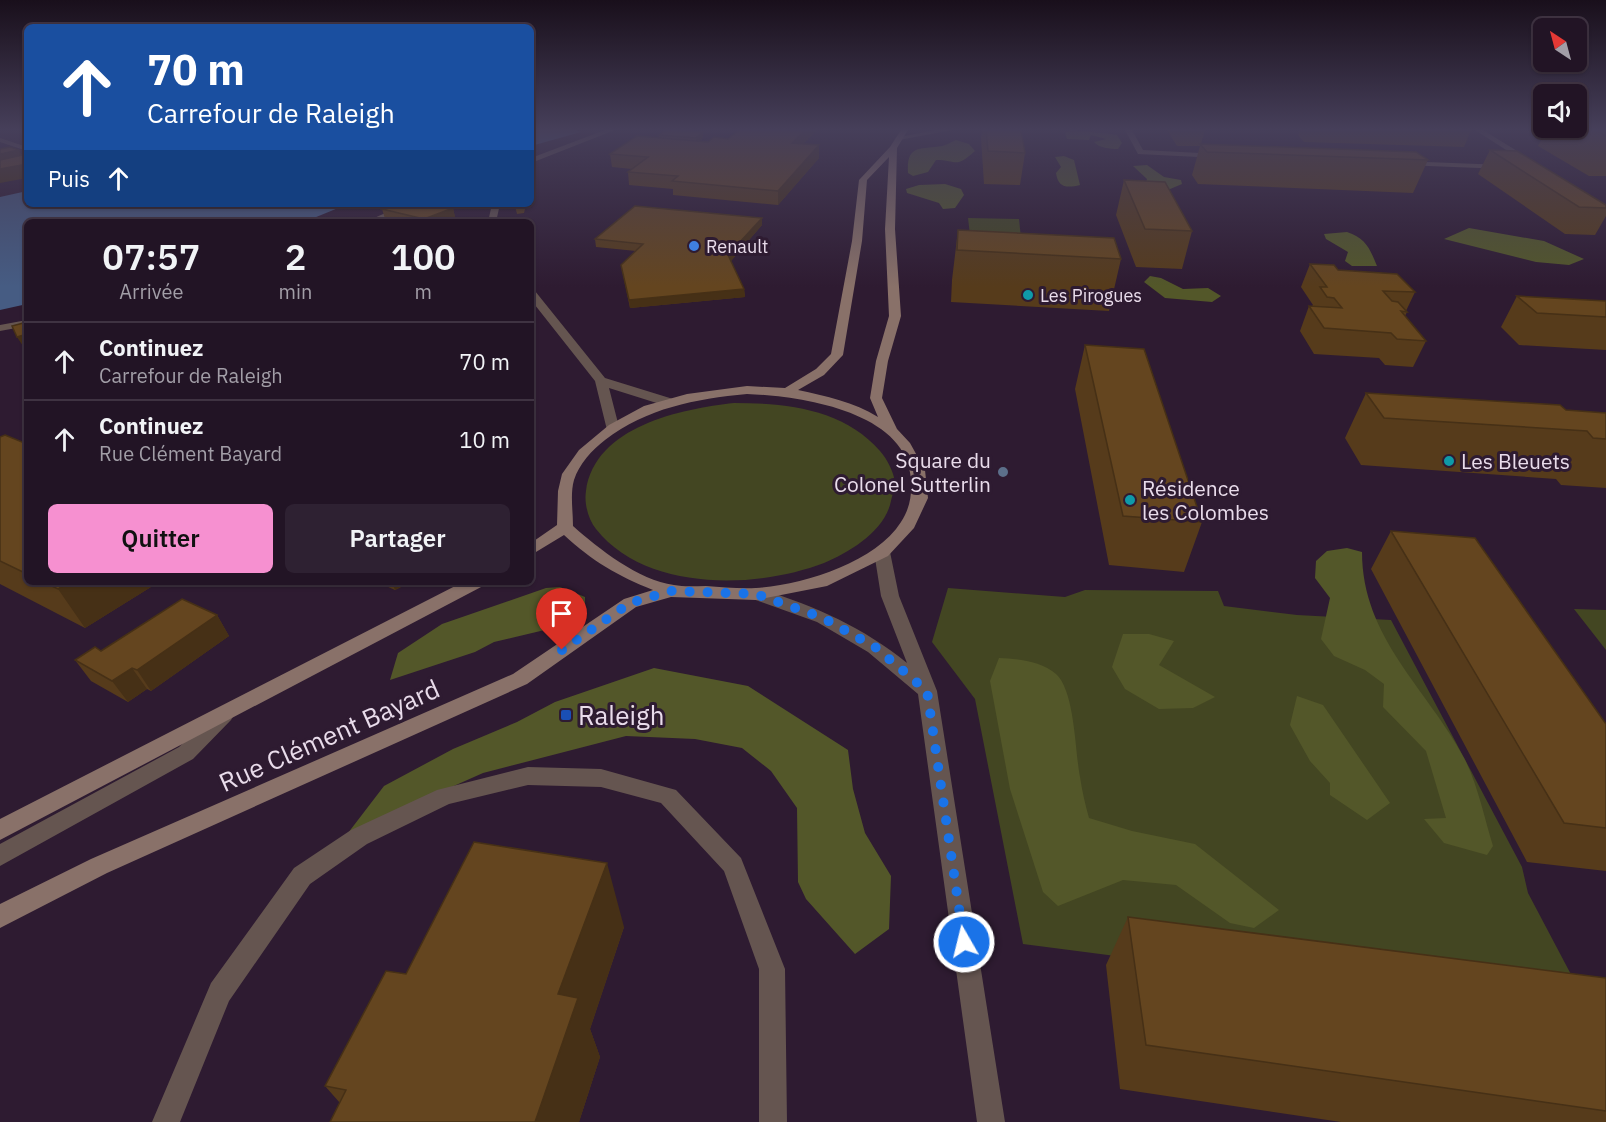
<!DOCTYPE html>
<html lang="fr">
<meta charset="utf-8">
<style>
:root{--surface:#221425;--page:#2e2132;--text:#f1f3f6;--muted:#a29ea7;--line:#3f3342;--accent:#f690d0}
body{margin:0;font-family:"IBM Plex Sans",sans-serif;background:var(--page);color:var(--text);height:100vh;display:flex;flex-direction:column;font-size:22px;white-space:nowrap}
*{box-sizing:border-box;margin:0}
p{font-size:20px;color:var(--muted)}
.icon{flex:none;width:33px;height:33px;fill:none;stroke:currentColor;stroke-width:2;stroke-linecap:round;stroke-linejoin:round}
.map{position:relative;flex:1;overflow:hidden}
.side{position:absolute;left:24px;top:219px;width:510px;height:366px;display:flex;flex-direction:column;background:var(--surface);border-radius:9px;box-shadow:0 2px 4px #0004,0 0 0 2px var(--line)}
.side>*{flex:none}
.banner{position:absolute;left:24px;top:24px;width:510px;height:183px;border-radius:9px;box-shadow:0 2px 4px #0004,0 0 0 2px var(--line);background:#1a4fa0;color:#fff;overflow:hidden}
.needle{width:39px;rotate:324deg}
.buttons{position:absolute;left:1533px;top:18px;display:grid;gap:12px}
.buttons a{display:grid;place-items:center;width:54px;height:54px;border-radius:9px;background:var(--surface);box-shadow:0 2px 4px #0004,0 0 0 2px var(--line);font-size:30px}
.pin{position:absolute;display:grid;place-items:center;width:51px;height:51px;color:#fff;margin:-62px -26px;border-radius:50% 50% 50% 0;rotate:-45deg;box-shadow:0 0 6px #0007}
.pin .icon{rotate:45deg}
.me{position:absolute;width:66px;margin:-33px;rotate:352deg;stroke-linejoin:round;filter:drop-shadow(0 0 4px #0008)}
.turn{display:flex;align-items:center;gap:21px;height:126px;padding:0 24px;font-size:27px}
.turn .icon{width:78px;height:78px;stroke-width:2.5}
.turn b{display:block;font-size:42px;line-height:51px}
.then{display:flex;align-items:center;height:57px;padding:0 24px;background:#0003;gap:12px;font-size:22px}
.eta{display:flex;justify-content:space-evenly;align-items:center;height:102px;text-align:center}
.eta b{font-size:36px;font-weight:600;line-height:42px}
.primary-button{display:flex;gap:12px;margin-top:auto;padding:12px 24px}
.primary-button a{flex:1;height:69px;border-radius:9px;background:var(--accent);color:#111;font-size:24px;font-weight:600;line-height:69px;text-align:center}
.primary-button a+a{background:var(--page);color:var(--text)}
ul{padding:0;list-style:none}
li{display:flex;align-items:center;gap:18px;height:78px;padding:0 24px;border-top:2px solid var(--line)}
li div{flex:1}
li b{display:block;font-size:22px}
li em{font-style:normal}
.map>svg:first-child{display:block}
.green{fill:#434622}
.forest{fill:#535729}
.water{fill:#465c83}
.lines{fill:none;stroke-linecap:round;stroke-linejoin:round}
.minor{fill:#655550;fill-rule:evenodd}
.tertiary{fill:#655550;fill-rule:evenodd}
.secondary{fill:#897169;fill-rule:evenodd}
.wall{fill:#563b1b}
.shaded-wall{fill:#463016}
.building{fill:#64451f;stroke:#463016;stroke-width:1.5}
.route{stroke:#1a73e8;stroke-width:10;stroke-dasharray:0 18}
.shop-dot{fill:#3f7fe0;stroke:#2e1b31;stroke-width:2}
.culture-dot{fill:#0f9aa8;stroke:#2e1b31;stroke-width:2}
.service-dot{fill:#5c6f8a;stroke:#2e1b31;stroke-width:2}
.transit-dot{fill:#1a4fb4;stroke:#2e1b31;stroke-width:2}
.labels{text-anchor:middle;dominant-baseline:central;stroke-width:6;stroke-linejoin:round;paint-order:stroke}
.far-poi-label{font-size:18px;fill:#e9dceb;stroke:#2e1b31;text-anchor:start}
.poi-label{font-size:21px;fill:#e9dceb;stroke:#2e1b31;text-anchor:start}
.near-poi-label{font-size:26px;fill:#e9dceb;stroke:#2e1b31;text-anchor:start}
.near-street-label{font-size:26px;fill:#e9dceb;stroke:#2e1b31}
</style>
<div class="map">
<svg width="1606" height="1122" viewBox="0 0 1606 1122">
<rect width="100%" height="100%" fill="#2e1b31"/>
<path class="green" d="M968,218l51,1 2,19 -51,-3z
M734,403c52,0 110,6 146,48 7,8 14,21 15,32 0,5 -3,13 -4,18 -6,30 -41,51 -67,62 -68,26 -178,29 -228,-34 -8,-10 -12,-26 -10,-38 9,-65 95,-82 148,-88z
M948,588l117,9 20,-7 133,1 6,15 73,9 94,5 131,247 6,26 66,125 -571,-74 -48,-245 -43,-57z
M1574,609l32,1v40z"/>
<path class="forest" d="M1071,130l40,4 6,1 5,8 -4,6c-8,0 -19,-1 -24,-7l12,-3 -15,-4 -2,5 -22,-1 -2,-6z
M956,140l13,4 6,7c-20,18 -17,9 -39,9l-8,12 -15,4 -5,-3c-2,-30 14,-23 34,-27 4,-1 9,-4 14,-6z
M1064,156l10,4 6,25c-13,3 -22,3 -24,-12l5,-6 -6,-10z
M1147,165l17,12 17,3 1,4 -19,8 -17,-10 1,-3 -14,-13z
M945,184l16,5 3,6 -9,13 -12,1 -4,-6 -32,-10 -1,-4 13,-4z
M1469,228l75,13 40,18 -15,6 -33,-3 -92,-23z
M1347,232c19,6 23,17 30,34h-25l-7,-5 3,-9 -22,-13 -2,-5z
M1150,276l11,2 22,11 25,-1 13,8 -9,6 -47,-4 -21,-16z
M1347,548l15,4c0,86 65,136 102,206 13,24 21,62 29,88l-6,9 -43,-12 -20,-24 22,-1 -20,-67 -43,-44 1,-23 -19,-14 -31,-14 -13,-17 9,-41 -15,-20 1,-17 11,-10z
M560,587l25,10v14l-11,12 -80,19 -19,10 -85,28 8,-27 44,-29 104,-36z
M1123,634h26l25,7 -15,24 56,32 -22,11 -34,1 -34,-20 -13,-22z
M999,658c19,1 42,3 57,16 19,17 19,78 24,103 2,13 5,27 9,41l43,13 63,13 84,66 -25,18 -24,-5 -54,-38 -53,-5 -65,26 -15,-14 -33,-103 -20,-108z
M654,668l94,18 100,64 5,39 12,44 26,43 -2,53 -34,25 -49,-55 -8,-17 -1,-74 -26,-37 -29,-23 -47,-9 -69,-3 -143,37 -135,60 36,-47 69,-37 64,-27 38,-20z
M1297,696l26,9 67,98 -23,17 -37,-25v-12l-20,-22 -20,-36z"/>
<path class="water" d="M531,130h45l5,2 -50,14z
M27,191v13h321l-44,18h-277v82l-27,6v-113z"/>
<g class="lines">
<path class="minor" d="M935,130h17l-53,10 -4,-2z
M1125,130h7l11,20 76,4 4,2 -4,2 -81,-4z
M0,138l27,9v4l-27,-9z
M1401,161l103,4 4,2 -4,2 -100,-4 -4,-2z
M406,204h12l-41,18h-12z
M27,320v6l-27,5v-6z
M224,707l7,3 3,5 -3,5 -38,39 -193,107v-22l179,-97 38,-37z
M528,767l73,2 75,21 65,68 44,111 2,153h-28v-153l-35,-98 -63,-68 -60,-16 -73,-2 -79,19 -82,40 -57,40 -81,117 -49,121h-28l59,-139 83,-115 57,-38 86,-40z"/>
<path class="tertiary" d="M605,130h10l-84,33v-5z
M1475,130h8l52,32 -7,2z
M492,204h8l-4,18h-8z
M531,290l4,1 70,87 68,21 1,3 -1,3h-10l-54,-17 10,39 -7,4 -5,-1 -12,-49 -64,-81z
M882,547l6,1 2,4 9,44 38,95 68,431h-28l-59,-428 -50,-42 -51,-30 -67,-24 -3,-4 3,-4 6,-2c55,16 107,39 151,75l-26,-67 -7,-44 2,-4z"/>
<path class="secondary" d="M901,130h7l-11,18 -2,81 6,87 -13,45 -6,37 15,31 13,14 15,27 3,28 -14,30 -26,28 -61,30 -71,14 -85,-3 -35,10 -109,77 -420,189 -107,55v-24l91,-45 422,-185 111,-75 29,-9c-35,-14 -61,-29 -89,-55l-33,20v-12l26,-18 1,-34 4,-17 17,-24 30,-25 35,-19 43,-12 60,-8 38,2 31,-19 15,-15 21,-113 7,-61 31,-33zM889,157l-4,72 4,87 -13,45 -6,37 8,19c-24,-15 -52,-21 -80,-27l26,-15 19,-20 19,-114 5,-61zM747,394c52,2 160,17 164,85 1,16 -1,29 -10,43 -26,41 -99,63 -145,66 -16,1 -34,-1 -50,-2 -11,0 -22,1 -32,-1 -36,-5 -75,-36 -101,-59 0,-15 -3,-32 1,-46 5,-16 18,-30 31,-40 42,-32 90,-41 142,-46z
M463,582h22l-2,4 -483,254v-21z"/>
</g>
<path class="wall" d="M982,130h39l4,23 -5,32 -36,-1 -3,-46z
M1167,130h38l-4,14 227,16 -15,33 -215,-9 -6,-9 8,-29h-23z
M1300,130h171l-7,17 -160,-5 -6,-7z
M1546,130h60v46h-17l-51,-30z
M703,132v6l-3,3 119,4v13l-41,47 -105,-10v-6l-44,-4 -1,-13 4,-3 -20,-2 -2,-13 49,-16v-3z
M1490,150l116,55v11l-11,19 -30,-1 -87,-60z
M1124,180l68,51 -10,38 -46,-2 -20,-52z
M524,204l1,5 -1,4 -7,1 -2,-8z
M453,208l3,14h-70l-4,-13z
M762,218v7l-31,36 13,28 1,8 -115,11 -9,-43 15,-14 -40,-4 -1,-8z
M958,230l163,29 -12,52 -158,-9 1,-22z
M1310,264l28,6 77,22 -9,19 1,1 -2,4 21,25 -13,26 -28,-2 -6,-7 -65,-4 -14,-23 9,-25h3l1,-1 -12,-18z
M1517,296l89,5v49l-87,-5 -18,-18z
M1085,345l117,177 -18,50 -75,-7 -34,-176z
M1366,393l200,17 40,3v75l-45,-3 -5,-6 -195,-14 -16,-27z
M0,437l27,7v138h132l-74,46 -85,-44z
M1391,531l215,193v147l-79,-9 -156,-293z
M377,582h34l-16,8z
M217,615l12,21 -78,55 -4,-2 -19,13 -37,-21 -16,-21 26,-9z
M1128,917l478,61v144h-265l-221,-33 -14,-124z
M624,927l-34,102 10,28 -21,65h-249l10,-19 -15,-17 81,-112z"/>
<path class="shaded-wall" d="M805,130h12l-25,26v-13z
M703,132v6l-7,6v-6z
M819,145v13l-41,47v-14z
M19,150l3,6 -22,5v-7z
M27,164v14l-27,5v-14z
M453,208l3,14h-32v-3z
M762,218v7l-33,38 -1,-8z
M744,289l1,8 -115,11 -1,-8z
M27,334v18l-10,-15z
M70,582h89l-74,46 -27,-39z
M392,582h19l-16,8z
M217,615l12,21 -78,55 -14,-21z
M132,668l15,21 -19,13 -16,-21z
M607,863l17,64 -34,102 10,28 -21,65h-44l23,-128z"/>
<path class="building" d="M666,130h8l29,2 -7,6 -37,-3z
M739,130h66l-13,13 27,2 -41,46 -106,-10 6,-5 -50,-4 20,-15 -38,-3 27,-18 71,6 6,-5 14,2z
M986,130h35l4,23 -37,-2z
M1595,130h11v6z
M1200,144l216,8 12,8 -221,-8z
M10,147l9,3 -19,4v-5z
M1490,150l27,1 89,54v3l-27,-1z
M27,154v10l-27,5v-9z
M1124,180l41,2 27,49 -47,-2z
M395,204h40l18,4 -29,11 -42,-10z
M516,204h7v2h-8z
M635,206l127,12 -34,37 16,34 -115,11 -8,-35 22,-21 -48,-5z
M958,230l156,8 7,21 -164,-9z
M1310,264l24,1 4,5 59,4 18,18 -32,-1 9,10 6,1 9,10 -6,-1 25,30 -29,-2 -6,-6 -67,-5 -15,-22 33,2 -8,-10 -7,-1 -7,-10h7z
M1517,296l89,5v16l-69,-4z
M27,322v12l-10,3 -5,-11z
M1085,345l59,4 58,173 -79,-6z
M1366,393l194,12 6,5 40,3v26l-13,-1 -6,-7 -203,-13z
M5,435l22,9v130l-27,-13v-124z
M1391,531l84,7 131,186v104l-42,-5z
M43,582h27l-12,7z
M182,599l35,16 -80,55 -5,-2 -20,13 -37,-21 20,-13 6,4z
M474,842l133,21 -49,131 20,4 -43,124h-205l16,-32 -21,-4 61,-115 20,3z
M1128,917l478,61v133l-460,-66z"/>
<linearGradient id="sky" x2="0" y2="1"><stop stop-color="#190f1b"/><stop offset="0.45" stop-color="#463f5a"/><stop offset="1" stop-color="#463f5a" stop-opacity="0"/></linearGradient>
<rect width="1606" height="287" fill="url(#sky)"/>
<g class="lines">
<path class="route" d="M562,650l68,-47 41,-12 85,3 67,24 52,29 52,44 37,251"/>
</g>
<circle class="shop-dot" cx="694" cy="246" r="6"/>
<g class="culture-dot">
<circle cx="1028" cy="295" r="6"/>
<circle cx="1449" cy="461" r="6"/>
<circle cx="1130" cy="500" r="6"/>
</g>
<circle class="service-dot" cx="1003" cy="472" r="6"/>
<rect class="transit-dot" x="560" y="709" width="12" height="12" rx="3"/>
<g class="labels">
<g class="far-poi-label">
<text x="706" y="246">Renault</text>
<text x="1040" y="295">Les Pirogues</text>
</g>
<g class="poi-label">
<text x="991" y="460" text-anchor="end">Square du<tspan x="991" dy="24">Colonel Sutterlin</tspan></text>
<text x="1461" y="461">Les Bleuets</text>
<text x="1142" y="488">Résidence<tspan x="1142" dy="24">les Colombes</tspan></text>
</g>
<g class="near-poi-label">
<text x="578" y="715">Raleigh</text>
</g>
<g class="near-street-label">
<text transform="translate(329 735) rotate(-24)">Rue Clément Bayard</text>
</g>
</g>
</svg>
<div class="buttons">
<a><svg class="needle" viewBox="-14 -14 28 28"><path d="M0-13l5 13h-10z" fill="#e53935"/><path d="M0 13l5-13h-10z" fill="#a29ea7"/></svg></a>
<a><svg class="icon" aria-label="sound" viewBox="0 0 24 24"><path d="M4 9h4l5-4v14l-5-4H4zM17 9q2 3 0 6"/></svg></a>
</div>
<div class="pin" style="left:562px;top:650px;background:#d93025"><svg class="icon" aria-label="arrive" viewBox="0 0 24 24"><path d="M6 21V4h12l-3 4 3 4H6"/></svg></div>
<svg class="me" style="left:964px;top:942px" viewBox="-20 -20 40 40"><circle r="17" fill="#1a73e8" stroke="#fff" stroke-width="3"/><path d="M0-11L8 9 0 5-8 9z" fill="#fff"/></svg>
<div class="banner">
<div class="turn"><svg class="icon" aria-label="ahead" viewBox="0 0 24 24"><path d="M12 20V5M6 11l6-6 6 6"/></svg><div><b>70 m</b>Carrefour de Raleigh</div></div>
<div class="then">Puis<svg class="icon" aria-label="ahead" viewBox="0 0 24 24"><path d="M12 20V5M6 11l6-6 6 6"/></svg></div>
</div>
<section class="side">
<div class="eta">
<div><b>07:57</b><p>Arrivée</p></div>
<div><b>2</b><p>min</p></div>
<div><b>100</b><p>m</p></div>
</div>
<ul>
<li><svg class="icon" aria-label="ahead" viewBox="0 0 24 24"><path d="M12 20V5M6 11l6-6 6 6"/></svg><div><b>Continuez</b><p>Carrefour de Raleigh</p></div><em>70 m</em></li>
<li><svg class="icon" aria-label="ahead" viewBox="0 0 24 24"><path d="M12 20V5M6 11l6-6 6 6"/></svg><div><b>Continuez</b><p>Rue Clément Bayard</p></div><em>10 m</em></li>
</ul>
<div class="primary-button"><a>Quitter</a><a>Partager</a></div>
</section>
</div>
